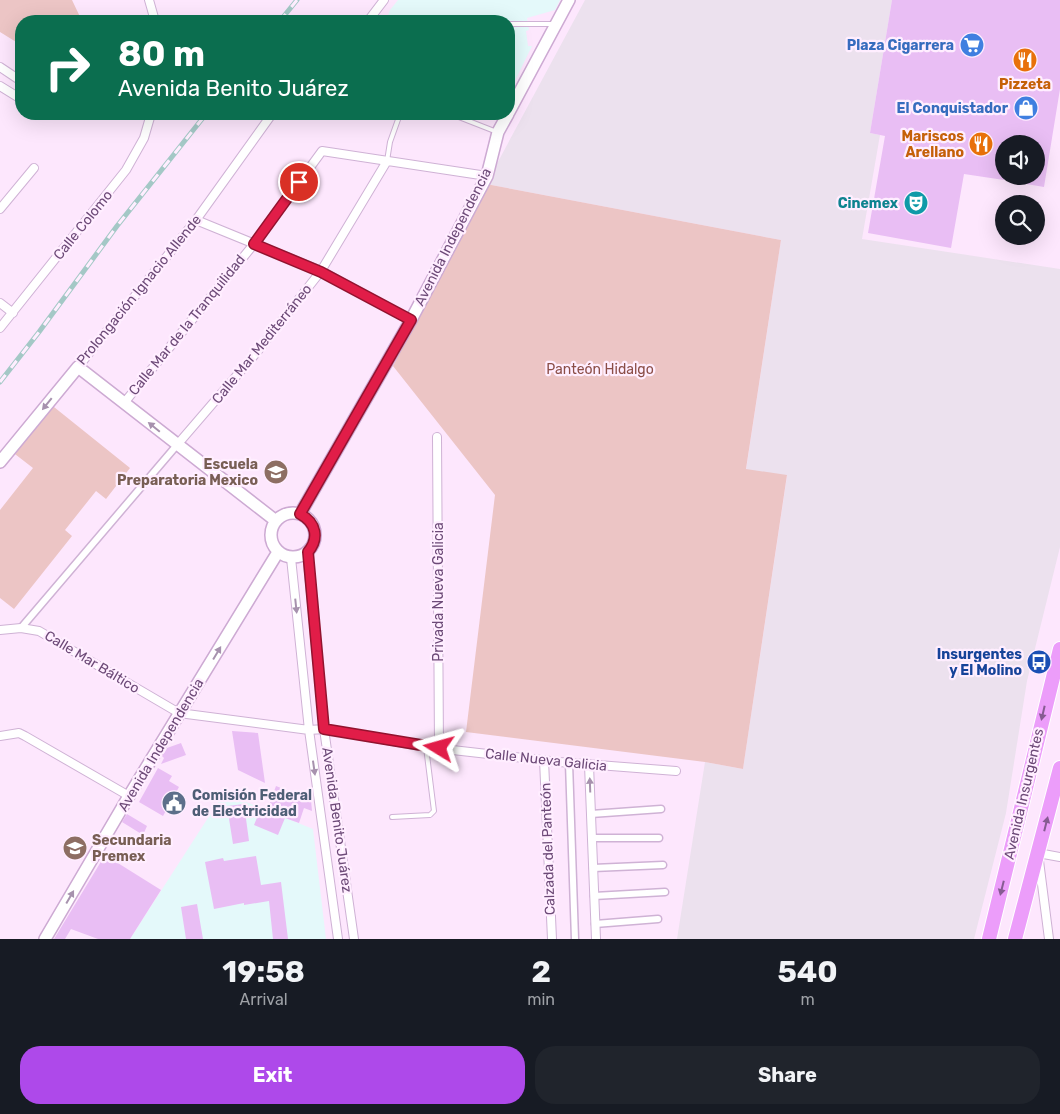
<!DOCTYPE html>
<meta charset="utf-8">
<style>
:root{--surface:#171b24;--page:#20242c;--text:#f1f3f6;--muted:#9ea1a6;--accent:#ae49ea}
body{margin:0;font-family:Rubik,sans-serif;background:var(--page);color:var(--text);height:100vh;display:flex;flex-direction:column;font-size:19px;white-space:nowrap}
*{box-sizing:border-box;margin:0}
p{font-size:16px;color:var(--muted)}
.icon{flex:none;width:28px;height:28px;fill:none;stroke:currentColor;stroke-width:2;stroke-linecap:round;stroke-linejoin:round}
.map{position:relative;height:939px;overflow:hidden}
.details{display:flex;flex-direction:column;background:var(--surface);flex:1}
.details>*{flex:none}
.hud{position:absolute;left:15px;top:15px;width:500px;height:105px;border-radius:20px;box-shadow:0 5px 20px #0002;background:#0b6e4f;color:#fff;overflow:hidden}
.buttons{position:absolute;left:995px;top:135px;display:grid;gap:10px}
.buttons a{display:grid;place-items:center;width:50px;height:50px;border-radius:50%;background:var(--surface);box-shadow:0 5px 20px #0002;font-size:25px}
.pin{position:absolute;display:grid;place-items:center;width:42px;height:42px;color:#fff;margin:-21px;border:2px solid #fff;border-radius:50%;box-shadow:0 1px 5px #0007}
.me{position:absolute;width:55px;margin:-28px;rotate:278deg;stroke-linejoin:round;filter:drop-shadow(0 0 4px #0008)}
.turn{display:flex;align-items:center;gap:18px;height:105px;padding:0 20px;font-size:22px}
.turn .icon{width:65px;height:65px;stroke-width:2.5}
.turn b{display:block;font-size:35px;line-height:42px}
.eta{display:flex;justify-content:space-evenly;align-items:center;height:85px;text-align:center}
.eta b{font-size:30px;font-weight:700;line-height:35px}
.primary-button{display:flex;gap:10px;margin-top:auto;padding:10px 20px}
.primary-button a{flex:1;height:58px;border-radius:20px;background:var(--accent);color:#fff;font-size:20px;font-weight:700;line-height:58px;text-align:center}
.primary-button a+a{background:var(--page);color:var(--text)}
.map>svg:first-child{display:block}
.industrial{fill:#ece1ee}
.education{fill:#e4f9fa}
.green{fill:#ecc5c5}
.building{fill:#e9bef4}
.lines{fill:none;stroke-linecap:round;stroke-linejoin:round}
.service-casing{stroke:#cfb2d5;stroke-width:6}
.pedestrian-casing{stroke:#cfb2d5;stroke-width:9}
.minor-casing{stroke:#cfb2d5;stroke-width:10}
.secondary-casing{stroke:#cdaad3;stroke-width:14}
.trunk-casing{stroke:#fff;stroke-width:16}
.service{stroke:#fff;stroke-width:4}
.pedestrian{stroke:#fff;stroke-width:6}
.minor{stroke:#fff;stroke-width:8}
.secondary{stroke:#fff;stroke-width:11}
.trunk{stroke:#ec9dfa;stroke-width:14}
.rail-casing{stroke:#a4c8c6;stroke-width:5}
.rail{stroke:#fef;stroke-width:3;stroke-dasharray:9;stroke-linecap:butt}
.oneway{fill:#a792ae}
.oneway2{fill:#865b92}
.route-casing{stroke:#92132f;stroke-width:12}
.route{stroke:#e11d48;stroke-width:9}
.labels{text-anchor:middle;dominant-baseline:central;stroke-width:4.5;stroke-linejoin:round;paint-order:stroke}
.shop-label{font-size:14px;font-weight:bold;fill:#366cbe;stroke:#fef;text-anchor:end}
.food-label{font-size:14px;font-weight:bold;fill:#c56008;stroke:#fef}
.culture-label{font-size:14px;font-weight:bold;fill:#0d838f;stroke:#fef;text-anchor:end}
.street-label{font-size:14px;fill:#6d4a78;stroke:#fef}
.park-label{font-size:14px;fill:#8b4e47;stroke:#fef}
.education-label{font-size:14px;font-weight:bold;fill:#785e54;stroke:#fef;text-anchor:end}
.transit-label{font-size:14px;font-weight:bold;fill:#164399;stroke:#fef;text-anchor:end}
.service-label{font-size:14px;font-weight:bold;fill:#4e5e75;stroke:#fef;text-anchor:start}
</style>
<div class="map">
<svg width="1060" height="939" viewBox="0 0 1060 939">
<rect width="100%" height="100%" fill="#fde7fd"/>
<path class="industrial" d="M585,0h307l-22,133 10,2 -18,104 198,30v278l-33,134 -21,132 -32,126h-297l28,-177 38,7 44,-293 -41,-6 35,-230 -295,-56z"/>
<path class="education" d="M398,0h162l-5,10 -28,8 2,12 -3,1 2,15h4l-22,45 -1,-70h-123l4,-11z
M224,793l89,36 13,110h-196z"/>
<path class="green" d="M0,0h72l10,21h-61v24l-21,-13z
M486,184l295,56 -35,229 41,6 -44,294 -38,-7 -239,-30 29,-237 -102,-129z
M49,403l81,65 -24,31 -10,-8 -31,39 7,6 -58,73 -14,-11v-88l33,-42 -22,-17z"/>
<path class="building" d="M892,0h168v89l-16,98 -36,-6 1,-5h27v-32h-32v36l-40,-6 -13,74 -83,-15 17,-97 -15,-3z
M232,731l26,2 7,50 -27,-13z
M181,743l5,12 -25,9 3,-6 -2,-2 5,-8z
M158,768l14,8 -3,5 10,6 -16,29 -24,-14z
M276,786l35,14 1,11 -8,-3 -5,15 -14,-5 -7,17 -24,-10 7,-17 6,3z
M244,804l5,37 -16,3 -6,-38z
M127,814l20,12 -4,9 -21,-13z
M105,855l56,35 -31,49h-32l-27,-10 -6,10h-11z
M256,856l5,29 20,-3 7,57h-15l-4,-38 -25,4v-2l-30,6 -9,-47 18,-4 1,3z
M197,904l6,35h-17l-5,-32z"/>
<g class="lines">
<defs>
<path id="service" d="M509,24h45
M451,114l46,18
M387,161l3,-19 10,-28
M392,817l38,-2 4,-4 -8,-64"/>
<path id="pedestrian" d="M21,628l156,-183
M569,763l6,176
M591,814l70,-5
M592,838h67
M593,868l70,-3
M594,896l71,-4
M595,924l63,-5"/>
<path id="minor" d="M149,0l6,21
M368,21l16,-21
M0,67l21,14
M0,86l21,13
M0,209l34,-41
M196,220l125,51 90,49
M0,303l13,10
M0,328l126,-158 18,-32 7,-24
M78,367l118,-147 76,-106
M124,403l130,-159 68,-93 165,25
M437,437l2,311
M177,445l80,-93 64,-81 66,-110
M307,552l17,177 30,210
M291,558l18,172 29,209
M0,630l21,-2 18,3 140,82 130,17 15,-1 102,18 133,15 117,9
M0,736l19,-3 6,3 104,60
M544,760l8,179
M589,765l7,174
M1049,939l-11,-86 22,4"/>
<path id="secondary" d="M509,112l60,-112
M0,462l78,-95 198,154
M271 535a22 22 0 1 1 44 0a22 22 0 1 1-44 0Z
M300,514l111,-194 76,-144 11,-44 10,-18
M45,939l84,-143 149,-244"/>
<path id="trunk" d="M989,939l71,-290
M1015,939l45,-171"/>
</defs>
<use href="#service" class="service-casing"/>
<use href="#pedestrian" class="pedestrian-casing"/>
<use href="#minor" class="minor-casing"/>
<use href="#secondary" class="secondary-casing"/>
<use href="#trunk" class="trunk-casing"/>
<use href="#service" class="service"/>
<use href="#pedestrian" class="pedestrian"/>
<use href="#minor" class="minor"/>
<use href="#secondary" class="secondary"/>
<use href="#trunk" class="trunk"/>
<defs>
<path id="rail" d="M280,21l17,-21
M0,382l39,-50 78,-106 89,-112"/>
</defs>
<use href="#rail" class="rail-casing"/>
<use href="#rail" class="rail"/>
</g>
<defs><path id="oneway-solid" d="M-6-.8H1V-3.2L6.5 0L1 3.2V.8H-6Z" transform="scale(1.25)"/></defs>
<g class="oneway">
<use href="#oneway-solid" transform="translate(47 404) rotate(129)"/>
<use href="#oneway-solid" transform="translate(154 427) rotate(-141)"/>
<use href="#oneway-solid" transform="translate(296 606) rotate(84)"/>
<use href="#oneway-solid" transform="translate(217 653) rotate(-59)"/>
<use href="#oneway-solid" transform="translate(314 768) rotate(82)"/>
<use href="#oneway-solid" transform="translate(590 785) rotate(-92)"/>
<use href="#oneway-solid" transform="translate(70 897) rotate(-60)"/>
</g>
<g class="oneway2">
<use href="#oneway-solid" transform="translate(1043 713) rotate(103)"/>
<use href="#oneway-solid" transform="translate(1046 824) rotate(-76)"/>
<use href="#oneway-solid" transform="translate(1002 888) rotate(104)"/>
</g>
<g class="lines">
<defs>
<path id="route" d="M299,182l-45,62 67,28 90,48 -111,194c17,9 19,25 8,38l16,177 115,19"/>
</defs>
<use href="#route" class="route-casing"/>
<use href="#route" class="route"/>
</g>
<defs>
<symbol id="supermarket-disc" viewBox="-11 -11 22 22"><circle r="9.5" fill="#3f7fe0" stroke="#fef"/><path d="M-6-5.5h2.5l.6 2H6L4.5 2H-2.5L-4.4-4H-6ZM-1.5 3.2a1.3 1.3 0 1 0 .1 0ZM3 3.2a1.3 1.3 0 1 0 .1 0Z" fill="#fff"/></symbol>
<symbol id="restaurant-disc" viewBox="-11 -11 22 22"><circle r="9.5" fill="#e8710a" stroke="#fef"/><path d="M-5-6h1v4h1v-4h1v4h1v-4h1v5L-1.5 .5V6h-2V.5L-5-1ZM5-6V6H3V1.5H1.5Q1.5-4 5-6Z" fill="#fff"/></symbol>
<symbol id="shop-disc" viewBox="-11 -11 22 22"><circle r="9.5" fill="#3f7fe0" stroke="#fef"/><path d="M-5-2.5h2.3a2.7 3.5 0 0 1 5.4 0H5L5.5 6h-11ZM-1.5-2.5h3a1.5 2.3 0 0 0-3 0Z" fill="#fff"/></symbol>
<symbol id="theatre-disc" viewBox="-11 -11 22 22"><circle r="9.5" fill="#0f9aa8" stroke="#fef"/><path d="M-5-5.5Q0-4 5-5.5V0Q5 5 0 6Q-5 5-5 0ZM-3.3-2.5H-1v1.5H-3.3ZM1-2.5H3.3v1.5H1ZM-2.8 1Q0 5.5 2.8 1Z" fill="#fff"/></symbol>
<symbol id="university-disc" viewBox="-11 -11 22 22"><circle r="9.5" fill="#8d6e63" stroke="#fef"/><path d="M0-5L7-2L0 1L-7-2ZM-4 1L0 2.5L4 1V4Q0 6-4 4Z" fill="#fff"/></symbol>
<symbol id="bus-disc" viewBox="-11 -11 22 22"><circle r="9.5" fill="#1a4fb4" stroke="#fef"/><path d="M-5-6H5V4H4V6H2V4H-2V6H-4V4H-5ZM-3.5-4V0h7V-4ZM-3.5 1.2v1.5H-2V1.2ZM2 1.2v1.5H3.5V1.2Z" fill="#fff"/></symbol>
<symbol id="civic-disc" viewBox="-11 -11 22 22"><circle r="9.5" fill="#5c6f8a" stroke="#fef"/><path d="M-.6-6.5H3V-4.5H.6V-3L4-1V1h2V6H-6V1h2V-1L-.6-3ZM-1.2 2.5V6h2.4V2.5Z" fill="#fff"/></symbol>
<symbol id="school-disc" viewBox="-11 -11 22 22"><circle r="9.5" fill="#8d6e63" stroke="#fef"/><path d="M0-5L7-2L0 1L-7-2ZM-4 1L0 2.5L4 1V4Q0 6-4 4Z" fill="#fff"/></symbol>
</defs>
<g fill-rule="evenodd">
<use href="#supermarket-disc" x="958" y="31" width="28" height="28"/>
<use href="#restaurant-disc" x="1011" y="46" width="28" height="28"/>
<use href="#shop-disc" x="1012" y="94" width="28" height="28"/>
<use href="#restaurant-disc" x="967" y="130" width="28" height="28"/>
<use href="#theatre-disc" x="902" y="189" width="28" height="28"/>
<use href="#university-disc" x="262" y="458" width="28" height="28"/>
<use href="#bus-disc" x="1025" y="648" width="28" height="28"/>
<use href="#civic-disc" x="160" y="789" width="28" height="28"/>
<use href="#school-disc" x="61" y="834" width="28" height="28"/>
</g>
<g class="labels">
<g class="shop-label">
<text x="954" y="45">Plaza Cigarrera</text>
<text x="1008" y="108">El Conquistador</text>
</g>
<g class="food-label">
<text x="1025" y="84">Pizzeta</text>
<text x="964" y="136" text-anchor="end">Mariscos<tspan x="964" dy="16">Arellano</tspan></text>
</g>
<g class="culture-label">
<text x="898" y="203">Cinemex</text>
</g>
<g class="street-label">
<text transform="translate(83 225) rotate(-51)">Calle Colomo</text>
<text transform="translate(453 237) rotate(-63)">Avenida Independencia</text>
<text transform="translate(139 290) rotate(-51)">Prolongación Ignacio Allende</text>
<text transform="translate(187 325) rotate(-51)">Calle Mar de la Tranquilidad</text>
<text transform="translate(262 344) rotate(-51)">Calle Mar Mediterráneo</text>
<text transform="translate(438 592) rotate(-90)">Privada Nueva Galicia</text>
<text transform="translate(92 662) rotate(31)">Calle Mar Báltico</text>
<text transform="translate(161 745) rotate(-59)">Avenida Independencia</text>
<text transform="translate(546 760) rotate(6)">Calle Nueva Galicia</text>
<text transform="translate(1024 794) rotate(-77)">Avenida Insurgentes</text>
<text transform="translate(337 820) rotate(82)">Avenida Benito Juárez</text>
<text transform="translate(548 849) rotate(-92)">Calzada del Panteón</text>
</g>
<g class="park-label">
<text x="600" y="369">Panteón Hidalgo</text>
</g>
<g class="education-label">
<text x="258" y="464">Escuela<tspan x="258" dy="16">Preparatoria Mexico</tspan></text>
<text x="92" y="840" text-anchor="start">Secundaria<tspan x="92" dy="16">Premex</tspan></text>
</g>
<g class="transit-label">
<text x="1022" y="654">Insurgentes<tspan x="1022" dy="16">y El Molino</tspan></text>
</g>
<g class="service-label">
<text x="192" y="795">Comisión Federal<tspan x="192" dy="16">de Electricidad</tspan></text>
</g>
</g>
</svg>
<div class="buttons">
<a><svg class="icon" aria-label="sound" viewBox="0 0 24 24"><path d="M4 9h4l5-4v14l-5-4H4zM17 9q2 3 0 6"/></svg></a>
<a><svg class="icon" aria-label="search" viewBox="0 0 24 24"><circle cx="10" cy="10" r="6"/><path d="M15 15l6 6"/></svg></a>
</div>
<div class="pin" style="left:299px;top:182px;background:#d93025"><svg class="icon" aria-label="arrive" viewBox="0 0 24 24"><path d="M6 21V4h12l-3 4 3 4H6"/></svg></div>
<svg class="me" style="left:439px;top:748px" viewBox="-20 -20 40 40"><path d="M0-17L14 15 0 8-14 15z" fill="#e11d48" stroke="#fff" stroke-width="4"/></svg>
<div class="hud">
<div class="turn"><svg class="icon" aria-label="right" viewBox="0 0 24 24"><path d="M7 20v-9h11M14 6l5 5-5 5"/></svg><div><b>80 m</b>Avenida Benito Juárez</div></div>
</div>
</div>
<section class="details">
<div class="eta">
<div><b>19:58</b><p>Arrival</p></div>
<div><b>2</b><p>min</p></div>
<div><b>540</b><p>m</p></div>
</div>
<div class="primary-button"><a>Exit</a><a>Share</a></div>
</section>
